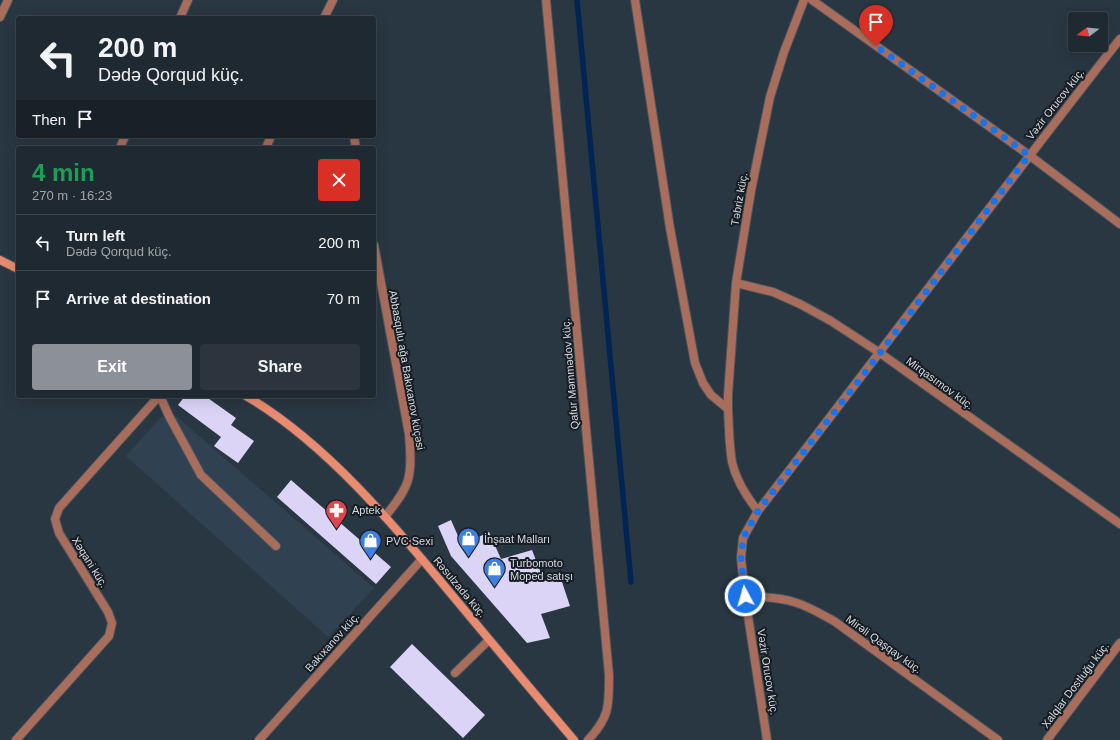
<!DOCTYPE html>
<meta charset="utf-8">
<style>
:root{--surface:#1f2932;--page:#2c353e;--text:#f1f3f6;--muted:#a1a6ac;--line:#3c454d;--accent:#8c9099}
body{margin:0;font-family:Helvetica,sans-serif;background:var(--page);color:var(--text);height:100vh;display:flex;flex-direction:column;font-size:15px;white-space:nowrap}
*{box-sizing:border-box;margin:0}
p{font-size:13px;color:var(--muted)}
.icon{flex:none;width:22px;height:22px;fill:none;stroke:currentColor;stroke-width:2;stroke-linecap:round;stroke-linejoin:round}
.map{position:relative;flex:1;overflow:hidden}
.side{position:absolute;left:16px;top:146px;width:360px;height:252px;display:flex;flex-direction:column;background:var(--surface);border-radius:4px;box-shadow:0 4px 16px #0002,0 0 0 1px var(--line)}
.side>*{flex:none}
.banner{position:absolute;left:16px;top:16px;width:360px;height:122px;border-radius:4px;box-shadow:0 4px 16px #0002,0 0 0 1px var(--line);background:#1f2932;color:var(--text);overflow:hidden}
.needle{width:26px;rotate:254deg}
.tools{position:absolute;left:1068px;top:12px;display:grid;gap:8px}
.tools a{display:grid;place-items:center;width:40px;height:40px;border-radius:4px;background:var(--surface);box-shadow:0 4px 16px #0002,0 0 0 1px var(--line);font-size:20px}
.pin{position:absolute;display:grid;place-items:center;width:34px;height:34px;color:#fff;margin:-41px -17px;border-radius:50% 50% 50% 0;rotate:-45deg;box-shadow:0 0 4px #0007}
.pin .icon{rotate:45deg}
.me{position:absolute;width:44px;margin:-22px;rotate:354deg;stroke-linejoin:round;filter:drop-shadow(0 0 3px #0008)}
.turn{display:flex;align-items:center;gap:14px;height:84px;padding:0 16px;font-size:18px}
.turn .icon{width:52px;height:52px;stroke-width:2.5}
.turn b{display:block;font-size:28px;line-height:34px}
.then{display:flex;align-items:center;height:38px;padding:0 16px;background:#0003;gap:8px;font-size:15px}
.round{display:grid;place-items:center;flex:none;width:42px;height:42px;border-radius:4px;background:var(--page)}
.summary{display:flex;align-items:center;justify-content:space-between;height:68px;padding:0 16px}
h1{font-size:24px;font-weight:700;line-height:30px;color:#1e9e55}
.button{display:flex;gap:8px;margin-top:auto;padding:8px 16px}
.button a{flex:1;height:46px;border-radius:4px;background:var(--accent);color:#fff;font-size:16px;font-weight:700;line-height:46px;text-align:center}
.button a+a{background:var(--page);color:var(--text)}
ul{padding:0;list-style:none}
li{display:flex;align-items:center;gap:12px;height:56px;padding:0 16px;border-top:1px solid var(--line)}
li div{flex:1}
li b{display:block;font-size:15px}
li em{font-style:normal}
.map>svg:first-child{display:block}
.built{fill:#304252}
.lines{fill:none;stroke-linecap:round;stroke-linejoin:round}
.stream{stroke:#002453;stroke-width:5.5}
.building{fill:#dbd4f7}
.lane-casing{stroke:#47545f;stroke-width:10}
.street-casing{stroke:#47545f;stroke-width:10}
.secondary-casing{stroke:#47545f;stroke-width:10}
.lane{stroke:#a96d5c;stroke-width:8}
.street{stroke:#a96d5c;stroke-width:8}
.secondary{stroke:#ea8b6f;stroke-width:8}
.route{stroke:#1a73e8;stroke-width:7;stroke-dasharray:0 12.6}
.labels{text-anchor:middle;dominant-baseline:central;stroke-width:4;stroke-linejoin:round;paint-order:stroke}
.street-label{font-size:11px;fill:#d2dae2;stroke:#171d22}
.poi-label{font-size:11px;fill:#d2dae2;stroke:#171d22;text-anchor:start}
</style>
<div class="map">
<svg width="1120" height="740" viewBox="0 0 1120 740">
<rect width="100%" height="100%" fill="#293742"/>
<path class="built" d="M176,416l198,172 -46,49 -202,-181 35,-39z"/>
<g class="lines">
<path class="stream" d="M577,0l54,582"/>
</g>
<path class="building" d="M185,396h20l31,22 -5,7 23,16 -16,22 -24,-17 7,-9 -43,-32z
M291,480l100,87 -15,17 -99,-87z
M451,520l11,25 27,-13 12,27 31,-9 12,31 16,-5 10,30 -29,8 9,24 -23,5 -76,-87 -13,-30z
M412,644l73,71 -22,23 -73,-71z"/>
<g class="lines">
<defs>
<path id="lane" d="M160,396l9,20 32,59 75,71
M455,673l34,-33"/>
<path id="street" d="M546,0l63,675c0,30 1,42 -21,65
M635,0l35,228 25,135 8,20 8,12 17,14c1,17 1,36 4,53 4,18 14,34 26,49
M812,0l217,155 91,69
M0,17l8,-17
M180,18l8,-18
M324,18l9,-18
M354,136l2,12
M120,148l5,-12
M266,148l5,-12
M374,245l35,189c1,15 3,31 -1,46 -4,14 -15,26 -23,37
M736,283l37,9 27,12 31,17 49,32 240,171
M728,409v-14l8,-112 15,-92 19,-94 14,-45 20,-52
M745,596c16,1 34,1 49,6 14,4 27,12 40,19l164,119
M16,740l93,-104 3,-13 -4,-11 -49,-79 -4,-14 4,-11 100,-112
M259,740l163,-181
M767,740l-22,-144 -4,-38 2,-20 15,-27c121,-157 240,-316 362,-472
M1047,740l73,-97"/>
<path id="secondary" d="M0,260l18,9
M246,396c79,46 148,129 206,199 40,48 81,97 122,145"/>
</defs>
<use href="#lane" class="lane-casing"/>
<use href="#street" class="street-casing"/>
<use href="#secondary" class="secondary-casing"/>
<use href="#lane" class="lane"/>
<use href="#street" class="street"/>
<use href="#secondary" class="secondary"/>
</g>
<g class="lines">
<path class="route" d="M745,596l-4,-38 2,-20 15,-27 122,-158 149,-198 -153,-109"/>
</g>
<defs>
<symbol id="pharmacy-pin" viewBox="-11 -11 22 30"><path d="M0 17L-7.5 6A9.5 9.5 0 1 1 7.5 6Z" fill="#e0444e" stroke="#171d22"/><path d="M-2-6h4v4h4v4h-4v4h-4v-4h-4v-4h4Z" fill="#fff"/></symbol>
<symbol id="shop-pin" viewBox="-11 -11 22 30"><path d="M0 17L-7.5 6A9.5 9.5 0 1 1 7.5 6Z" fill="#3f7fe0" stroke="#171d22"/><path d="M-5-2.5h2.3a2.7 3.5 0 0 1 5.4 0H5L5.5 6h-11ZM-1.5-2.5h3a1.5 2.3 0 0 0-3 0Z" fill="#fff"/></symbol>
</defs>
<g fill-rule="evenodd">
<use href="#pharmacy-pin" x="324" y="498" width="25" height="34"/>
<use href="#shop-pin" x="456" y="526" width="25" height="34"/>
<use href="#shop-pin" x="358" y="528" width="25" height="34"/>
<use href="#shop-pin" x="482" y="556" width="25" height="34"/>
</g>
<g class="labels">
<g class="street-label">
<text transform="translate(1055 104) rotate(-52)">Vəzir Orucov küç.</text>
<text transform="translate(739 199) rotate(-80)">Təbriz küç.</text>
<text transform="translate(407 370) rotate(80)">Abbasqulu ağa Bakıxanov küçəsi</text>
<text transform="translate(570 374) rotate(-95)">Qafur Məmmədov küç.</text>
<text transform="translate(940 383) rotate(36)">Mirqasımov küç.</text>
<text transform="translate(90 562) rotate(58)">Xəqani küç.</text>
<text transform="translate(460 587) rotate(50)">Rəsulzadə küç.</text>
<text transform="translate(332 642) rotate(-48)">Bakıxanov küç.</text>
<text transform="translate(884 644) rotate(36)">Mirəli Qaşqay küç.</text>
<text transform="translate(768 672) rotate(81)">Vəzir Orucov küç.</text>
<text transform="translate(1075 685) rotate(-53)">Xalqlar Dostluğu küç.</text>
</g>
<g class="poi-label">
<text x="352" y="510">Aptek</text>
<text x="484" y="539">İnşaat Malları</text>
<text x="386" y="541">PVC Sexi</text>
<text x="510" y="563">Turbomoto<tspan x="510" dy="13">Moped satışı</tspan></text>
</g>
</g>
</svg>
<div class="tools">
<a><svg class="needle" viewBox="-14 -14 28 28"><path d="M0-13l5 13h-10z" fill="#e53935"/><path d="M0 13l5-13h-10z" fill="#a1a6ac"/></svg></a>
</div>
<div class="pin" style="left:876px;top:46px;background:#d93025"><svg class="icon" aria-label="arrive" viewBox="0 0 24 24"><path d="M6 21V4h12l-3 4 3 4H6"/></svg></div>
<svg class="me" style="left:745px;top:596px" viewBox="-20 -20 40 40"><circle r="17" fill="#1a73e8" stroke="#fff" stroke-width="3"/><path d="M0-11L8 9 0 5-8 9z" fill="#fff"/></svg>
<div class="banner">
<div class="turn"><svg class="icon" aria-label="left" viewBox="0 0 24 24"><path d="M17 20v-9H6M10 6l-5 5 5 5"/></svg><div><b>200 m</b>Dədə Qorqud küç.</div></div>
<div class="then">Then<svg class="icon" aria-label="arrive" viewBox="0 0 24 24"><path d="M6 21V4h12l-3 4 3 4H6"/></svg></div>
</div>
<section class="side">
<div class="summary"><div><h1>4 min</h1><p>270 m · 16:23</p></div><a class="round" style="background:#d93025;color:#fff"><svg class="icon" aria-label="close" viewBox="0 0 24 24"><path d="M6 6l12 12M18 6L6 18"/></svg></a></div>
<ul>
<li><svg class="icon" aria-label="left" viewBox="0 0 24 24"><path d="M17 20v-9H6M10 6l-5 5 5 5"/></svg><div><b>Turn left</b><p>Dədə Qorqud küç.</p></div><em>200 m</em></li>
<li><svg class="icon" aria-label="arrive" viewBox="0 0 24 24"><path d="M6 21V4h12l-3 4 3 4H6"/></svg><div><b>Arrive at destination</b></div><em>70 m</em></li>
</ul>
<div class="button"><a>Exit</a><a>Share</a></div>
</section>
</div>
